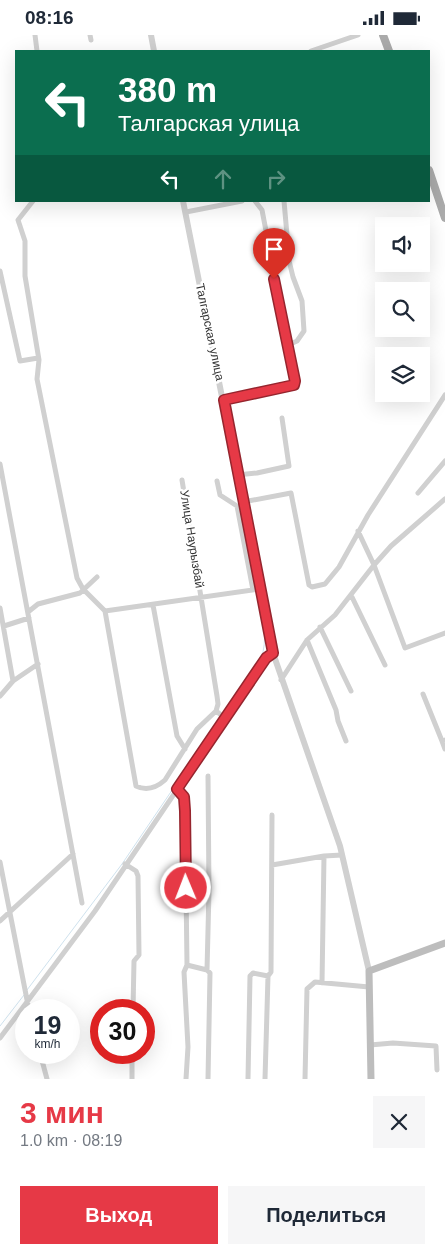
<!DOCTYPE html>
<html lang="ru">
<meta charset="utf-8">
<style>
:root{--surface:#fff;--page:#f6f6f7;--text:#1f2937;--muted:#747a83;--accent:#e63946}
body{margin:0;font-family:Helvetica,sans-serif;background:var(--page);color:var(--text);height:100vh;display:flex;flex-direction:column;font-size:19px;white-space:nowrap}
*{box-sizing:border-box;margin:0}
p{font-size:16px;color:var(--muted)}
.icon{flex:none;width:28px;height:28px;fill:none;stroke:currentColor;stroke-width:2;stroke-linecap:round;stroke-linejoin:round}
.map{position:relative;height:1044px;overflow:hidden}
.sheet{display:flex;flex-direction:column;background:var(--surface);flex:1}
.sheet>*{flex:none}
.guide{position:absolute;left:15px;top:15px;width:415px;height:152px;border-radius:0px;box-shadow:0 5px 20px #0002;background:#0b6e4f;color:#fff;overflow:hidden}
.buttons{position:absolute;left:375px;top:182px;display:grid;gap:10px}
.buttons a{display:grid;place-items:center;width:55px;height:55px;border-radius:0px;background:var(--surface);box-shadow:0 5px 20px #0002;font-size:25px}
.speed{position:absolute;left:15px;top:964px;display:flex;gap:10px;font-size:25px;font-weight:700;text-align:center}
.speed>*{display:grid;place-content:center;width:65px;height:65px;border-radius:50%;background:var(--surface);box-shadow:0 5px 20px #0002;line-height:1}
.speed small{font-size:12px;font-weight:400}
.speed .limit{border:8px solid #d22;background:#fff;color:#111}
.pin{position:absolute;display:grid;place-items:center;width:42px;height:42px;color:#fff;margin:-51px -21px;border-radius:50% 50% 50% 0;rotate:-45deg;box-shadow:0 0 5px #0007}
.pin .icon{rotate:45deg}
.me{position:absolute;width:55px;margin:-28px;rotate:359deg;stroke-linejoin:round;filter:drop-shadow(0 0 4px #0008)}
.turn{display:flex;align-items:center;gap:18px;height:105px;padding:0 20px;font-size:22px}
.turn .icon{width:65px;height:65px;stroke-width:2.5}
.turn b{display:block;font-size:35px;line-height:42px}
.lanes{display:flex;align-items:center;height:48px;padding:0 20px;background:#0003;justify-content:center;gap:25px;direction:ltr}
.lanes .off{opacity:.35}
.round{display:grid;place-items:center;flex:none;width:52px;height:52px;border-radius:0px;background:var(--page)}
.head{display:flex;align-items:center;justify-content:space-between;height:85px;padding:0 20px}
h1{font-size:30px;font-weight:600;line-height:38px;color:var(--accent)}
.button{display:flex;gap:10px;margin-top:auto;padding:10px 20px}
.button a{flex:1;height:58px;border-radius:0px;background:var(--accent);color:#fff;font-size:20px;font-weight:600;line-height:58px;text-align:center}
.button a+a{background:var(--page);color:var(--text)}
.status{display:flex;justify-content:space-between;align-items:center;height:35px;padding:0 25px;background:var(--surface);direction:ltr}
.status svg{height:14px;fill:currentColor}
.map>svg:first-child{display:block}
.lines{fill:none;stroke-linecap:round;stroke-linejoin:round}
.stream{stroke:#cfe2ee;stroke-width:1}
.minor{stroke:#d0d0d0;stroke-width:5}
.tertiary{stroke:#d0d0d0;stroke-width:6}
.secondary{stroke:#bdbdbd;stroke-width:7}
.primary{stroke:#ababab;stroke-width:8}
.route-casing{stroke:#96252e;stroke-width:12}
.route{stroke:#e63946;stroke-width:9}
.labels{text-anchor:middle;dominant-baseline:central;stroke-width:5;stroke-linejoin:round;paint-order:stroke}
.street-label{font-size:12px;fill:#333;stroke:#fff}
</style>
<div class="status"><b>08:16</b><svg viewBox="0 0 49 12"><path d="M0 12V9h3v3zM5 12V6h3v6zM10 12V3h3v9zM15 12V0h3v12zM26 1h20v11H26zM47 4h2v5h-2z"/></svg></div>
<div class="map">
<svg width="445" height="1044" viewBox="0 0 445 1044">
<rect width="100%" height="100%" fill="#fff"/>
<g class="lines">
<path class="stream" d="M223,680l38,-56c7,-20 2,-37 -1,-58
M27,955l95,-126 99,-146
M0,991l24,-31"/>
<path class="minor" d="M35,0l2,16
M90,0l1,5
M311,16l47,-16
M33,166l-15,19 7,21v35l14,84 -2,19 40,199 6,11 22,22 155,-22
M284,166l3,34 -2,9 8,33 9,24 2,30 -7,10 -9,4
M186,177l56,-11
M0,236l20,90 18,-3
M224,365l69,-15 2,-3 -33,-172 -7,-9
M0,429l82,439
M237,440l20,-2 32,-7 -7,-48
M182,445l35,216 1,8 -2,7 9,7
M217,446l3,14 17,11 16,84
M418,458l27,-32
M243,467l48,-9 18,92 3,2 13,-3 14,-17 29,-52 77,-120
M358,496l16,34 17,-19 54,-47
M351,560l34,70
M153,570l24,131 8,13
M0,573l13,73 -13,15
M105,576l31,175c10,5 20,2 29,-6l32,-51 19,-18
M28,577l10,-8 42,-11 17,-16
M4,591l25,-8
M320,592l31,64
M307,605l29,70 2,11 8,20
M281,645l26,-40 28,-25 39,-50 31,83 40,-15
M13,646l25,-17
M423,659l19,47
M445,705l-3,1 3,8
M177,754l7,8 1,14 2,154 -3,7 4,75 -2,32
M0,827l29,148
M125,829l11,7 2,5 1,79 -5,6 -1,49
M272,830l52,-9
M0,886l73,-67
M187,930l20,5 3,3 -2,106
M207,935l2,-79 -1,-115
M322,948l2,-127 18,-1
M0,1003l95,-127 171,-253 7,-5
M370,1010l23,-2 43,3 1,24
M40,1018l7,26
M132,1044v-26
M248,1044l2,-103 3,-3 15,3
M265,1044l3,-103 3,-4 1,-157
M305,1044l2,-90 8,-7 54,5"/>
<path class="tertiary" d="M151,0l3,16
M183,166l90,452 67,193 29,125"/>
<path class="secondary" d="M371,1044l-2,-108 76,-28"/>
<path class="primary" d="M383,0l6,16
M429,135l16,48"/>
</g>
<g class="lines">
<defs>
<path id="route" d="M186,853l-1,-77 -1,-14 -7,-8 89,-131 7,-5 -49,-253 70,-15 1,-4 -21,-102"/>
</defs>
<use href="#route" class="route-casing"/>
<use href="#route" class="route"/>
</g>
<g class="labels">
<g class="street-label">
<text transform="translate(210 297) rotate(78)">Талгарская улица</text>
<text transform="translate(192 504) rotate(81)">Улица Наурызбай</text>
</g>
</g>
</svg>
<div class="buttons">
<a><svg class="icon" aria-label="sound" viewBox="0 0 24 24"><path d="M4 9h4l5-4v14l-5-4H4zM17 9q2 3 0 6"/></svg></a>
<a><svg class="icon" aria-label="search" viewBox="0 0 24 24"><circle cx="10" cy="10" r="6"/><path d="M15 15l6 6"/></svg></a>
<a><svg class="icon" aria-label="layers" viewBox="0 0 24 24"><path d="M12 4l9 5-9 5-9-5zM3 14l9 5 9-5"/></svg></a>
</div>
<div class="speed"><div>19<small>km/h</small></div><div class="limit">30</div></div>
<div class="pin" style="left:274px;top:244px;background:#d93025"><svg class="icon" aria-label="arrive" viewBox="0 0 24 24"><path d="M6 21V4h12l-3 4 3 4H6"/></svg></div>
<svg class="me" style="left:186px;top:853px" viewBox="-20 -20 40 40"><circle r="17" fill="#e63946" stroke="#fff" stroke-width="3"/><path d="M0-11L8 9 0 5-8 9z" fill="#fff"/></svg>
<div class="guide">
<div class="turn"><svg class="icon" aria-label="left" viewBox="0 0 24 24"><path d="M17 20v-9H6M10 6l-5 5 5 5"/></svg><div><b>380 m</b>Талгарская улица</div></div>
<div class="lanes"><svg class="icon" aria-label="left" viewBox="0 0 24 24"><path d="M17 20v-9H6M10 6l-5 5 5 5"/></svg><svg class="icon off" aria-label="ahead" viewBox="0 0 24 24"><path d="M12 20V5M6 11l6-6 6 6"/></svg><svg class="icon off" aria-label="right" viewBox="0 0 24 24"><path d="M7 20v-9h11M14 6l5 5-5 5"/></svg></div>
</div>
</div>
<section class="sheet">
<div class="head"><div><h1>3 мин</h1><p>1.0 km · 08:19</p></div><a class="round"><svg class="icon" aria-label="close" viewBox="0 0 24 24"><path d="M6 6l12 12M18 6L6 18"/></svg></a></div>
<div class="button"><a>Выход</a><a>Поделиться</a></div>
</section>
